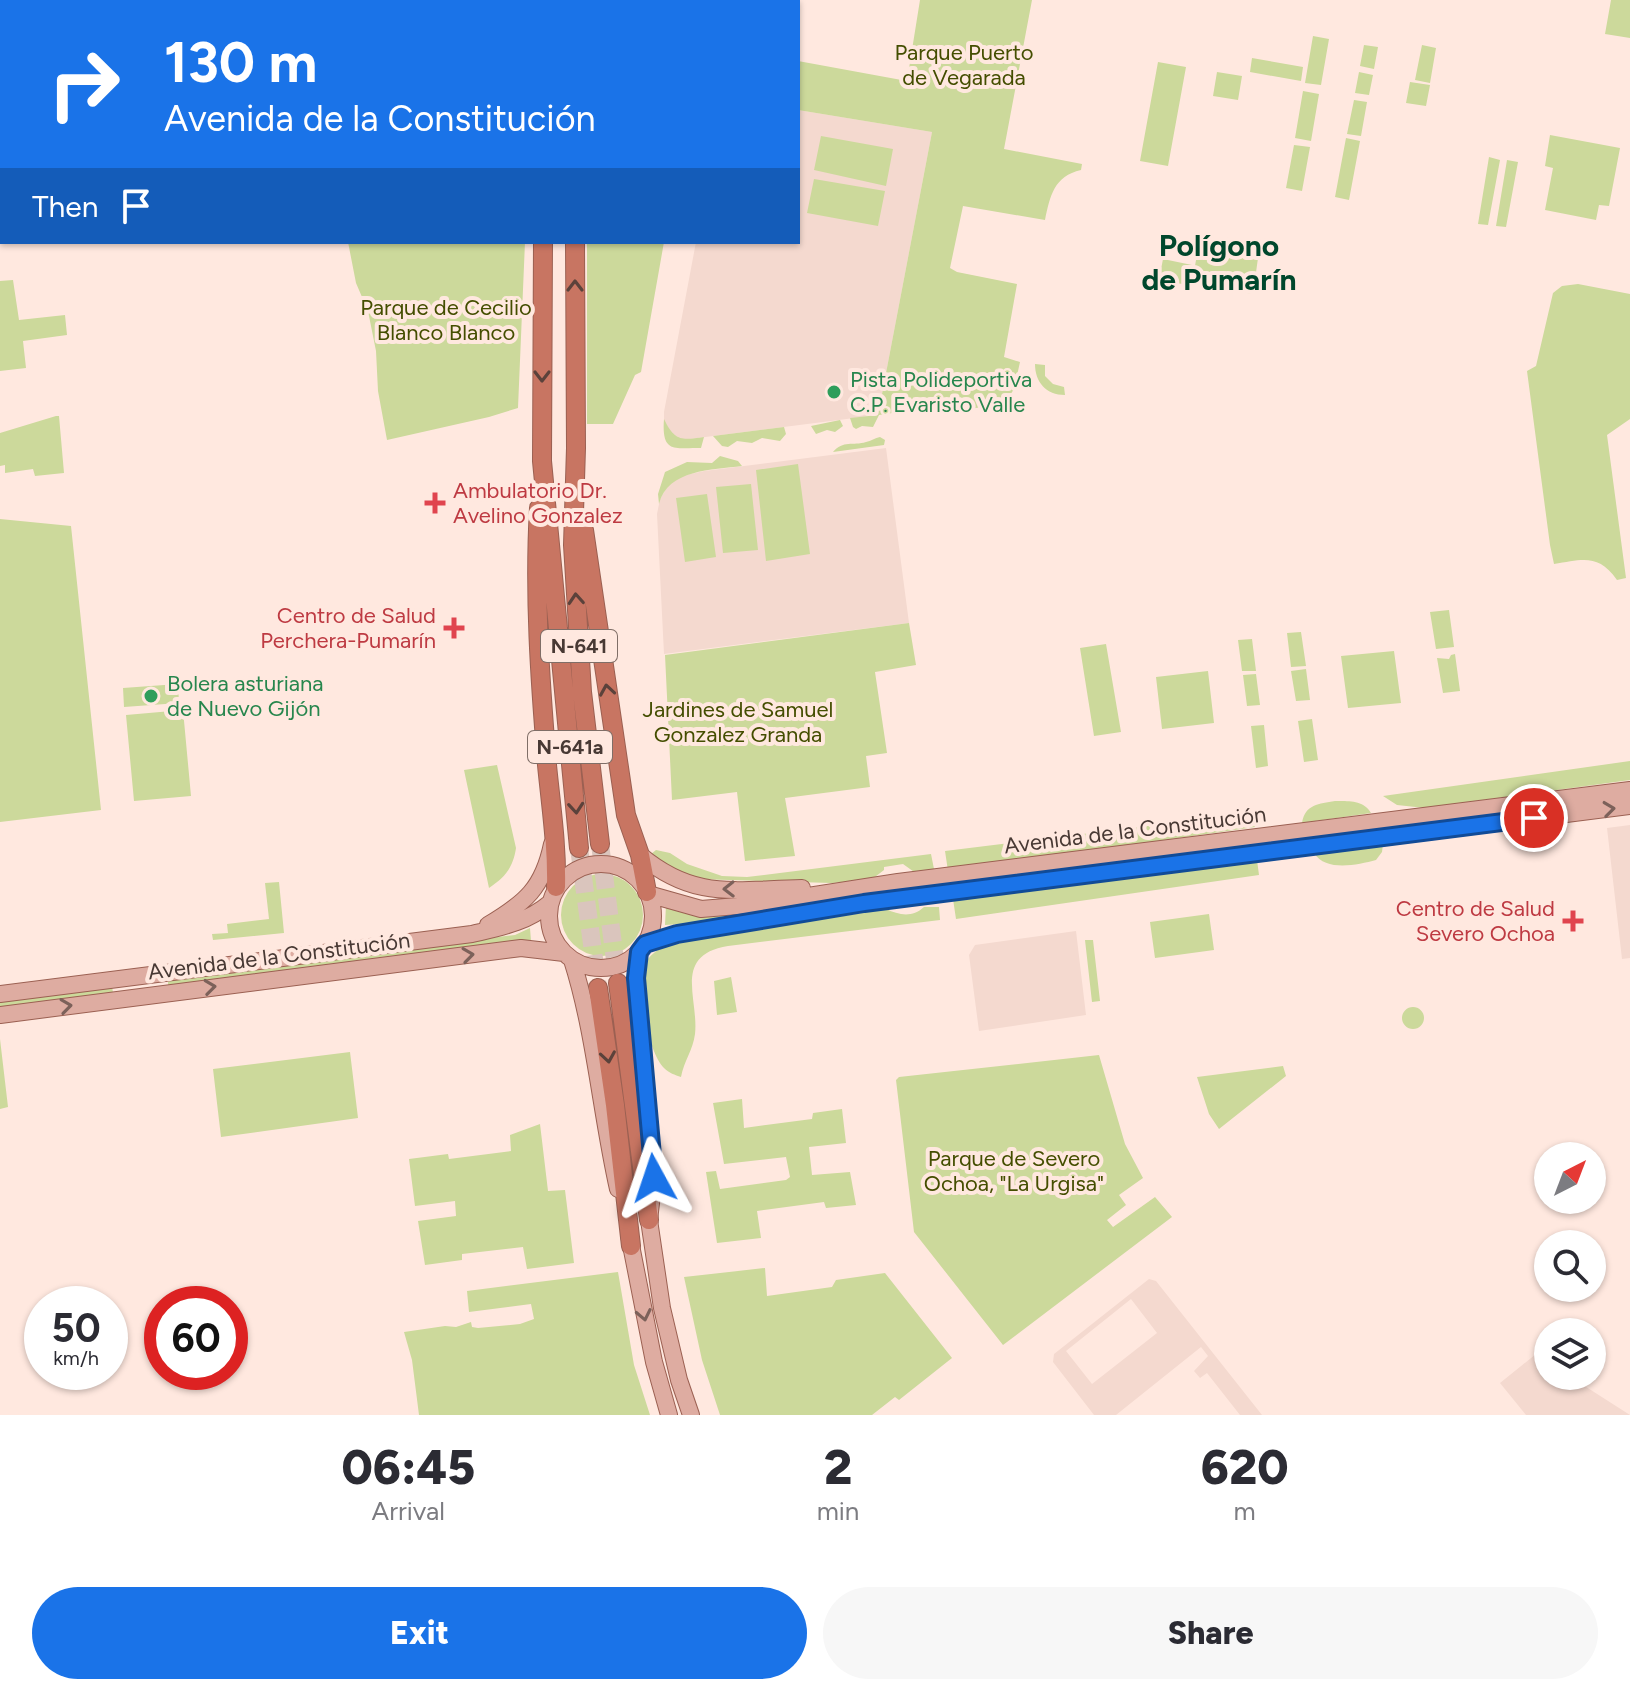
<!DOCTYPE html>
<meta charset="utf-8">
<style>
:root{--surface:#fff;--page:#f7f7f7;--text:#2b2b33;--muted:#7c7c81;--accent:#1a73e8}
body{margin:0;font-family:Figtree,sans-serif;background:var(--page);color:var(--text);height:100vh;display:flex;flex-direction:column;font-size:30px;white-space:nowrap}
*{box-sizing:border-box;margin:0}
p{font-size:26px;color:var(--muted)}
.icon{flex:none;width:44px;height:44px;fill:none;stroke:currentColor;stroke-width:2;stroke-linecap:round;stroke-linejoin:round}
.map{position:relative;height:1415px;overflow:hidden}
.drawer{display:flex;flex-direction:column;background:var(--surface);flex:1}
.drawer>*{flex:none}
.hud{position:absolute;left:0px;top:0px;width:800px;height:244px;box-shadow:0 2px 6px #0004;background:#1a73e8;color:#fff;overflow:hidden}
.needle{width:52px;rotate:42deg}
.fabs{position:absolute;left:1534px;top:1142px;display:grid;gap:16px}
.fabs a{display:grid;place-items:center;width:72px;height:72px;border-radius:50%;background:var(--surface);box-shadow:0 2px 6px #0004;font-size:40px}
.speed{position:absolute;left:24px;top:1286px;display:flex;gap:16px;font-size:40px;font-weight:700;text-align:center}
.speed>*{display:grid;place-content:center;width:104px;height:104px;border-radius:50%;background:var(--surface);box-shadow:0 2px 6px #0004;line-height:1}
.speed small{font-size:20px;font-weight:400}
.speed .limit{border:12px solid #d22;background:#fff;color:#111}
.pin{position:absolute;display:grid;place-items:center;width:68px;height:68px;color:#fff;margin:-34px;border:4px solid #fff;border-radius:50%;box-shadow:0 2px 8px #0007}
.me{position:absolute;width:88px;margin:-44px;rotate:355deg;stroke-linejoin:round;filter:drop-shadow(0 0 6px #0008)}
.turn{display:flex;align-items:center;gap:28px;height:168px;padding:0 32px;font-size:36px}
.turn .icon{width:104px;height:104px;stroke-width:2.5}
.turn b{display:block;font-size:56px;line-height:68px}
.then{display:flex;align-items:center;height:76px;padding:0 32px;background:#0003;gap:16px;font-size:30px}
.eta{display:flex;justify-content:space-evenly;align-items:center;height:136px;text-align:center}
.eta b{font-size:48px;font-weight:800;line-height:56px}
.button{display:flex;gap:16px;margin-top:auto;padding:16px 32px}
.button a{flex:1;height:92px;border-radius:48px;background:var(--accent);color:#fff;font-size:32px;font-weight:800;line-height:92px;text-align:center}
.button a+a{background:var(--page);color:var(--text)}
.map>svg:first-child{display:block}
.built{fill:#f4d9cf;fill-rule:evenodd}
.green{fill:#ccd99b}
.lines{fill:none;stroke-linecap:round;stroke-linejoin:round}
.highway-tunnel{stroke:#dac5bd;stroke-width:18;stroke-dasharray:18 9;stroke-linecap:butt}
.secondary-casing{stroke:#98776a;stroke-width:16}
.primary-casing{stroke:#9b6052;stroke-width:18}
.highway-casing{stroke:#9b6052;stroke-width:20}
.secondary{stroke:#fff;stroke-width:14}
.primary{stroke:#deaca1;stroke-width:16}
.highway{stroke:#c87562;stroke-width:18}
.oneway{stroke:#5b423b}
.oneway2{stroke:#7c615a}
.route-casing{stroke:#114b97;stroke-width:20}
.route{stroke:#1a73e8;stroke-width:14}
.leisure-dot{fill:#2e9e5b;stroke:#ffe8df;stroke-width:3}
.health-dot{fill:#e0444e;stroke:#ffe8df;stroke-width:3}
.labels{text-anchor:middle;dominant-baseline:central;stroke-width:8;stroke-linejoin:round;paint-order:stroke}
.shield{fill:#ffe8df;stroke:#7f6e67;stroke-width:2}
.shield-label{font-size:20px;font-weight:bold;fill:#483934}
.park-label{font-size:22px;fill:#444e00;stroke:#ffe8df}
.leisure-label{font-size:22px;fill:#27864d;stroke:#ffe8df;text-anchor:start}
.health-label{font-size:22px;fill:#be3a42;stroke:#ffe8df;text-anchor:end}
.street-label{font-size:22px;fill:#483934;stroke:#ffe8df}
.district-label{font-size:30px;font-weight:bold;fill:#00472c;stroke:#ffe8df}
</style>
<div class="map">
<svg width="1630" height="1415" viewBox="0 0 1630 1415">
<rect width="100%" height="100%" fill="#ffe8df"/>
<path class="built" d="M798,110l134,22 -54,283 -196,25 -10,-6 -8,-13v-9l32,-170h102z
M886,448l23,175 -245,31 -7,-140 3,-15 9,-15 13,-8 22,-5z
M1630,825v133l-8,1 -15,-131z
M1076,931l10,84 -107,16 -10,-76 6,-10z
M1149,1279l7,2 106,134h-22l-33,-42 -7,5 -6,-7 14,-15 -7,-9 -85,68h-22l-41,-53 1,-8zM1131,1299l26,34 -65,51 -26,-33z
M1536,1354l12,15v7h5l5,5 3,-5h8l61,39h-104l-26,-32z"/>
<path class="green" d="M920,0h112l-28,149 78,15 -1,6c-27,6 -31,26 -36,50l-82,-14 -13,62 7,4 60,12 -13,73 16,5 -6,27 -9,14 -70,12 -3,-8 -53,8 -6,12 -11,-1 -6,3 -3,-2 -3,-9 28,-3 54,-283 -134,-22v-49l109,20z
M1611,0h19v38l-25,-4z
M1313,36l16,3 -8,46 -16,-2z
M1364,45l14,2 -4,22 -14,-3z
M1422,45l14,3 -6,35 -15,-3z
M1252,58l51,9 -2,14 -51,-9z
M1158,62l28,5 -18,99 -28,-5z
M1217,72l25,4 -4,24 -25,-4z
M1359,72l14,3 -4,20 -14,-2z
M1410,82l20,3 -4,21 -20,-3z
M1303,91l16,3 -8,47 -16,-3z
M1354,100l13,2 -6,34 -14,-2z
M1550,135l70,13 -11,58 -10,-1 -3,15 -51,-10 8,-42 -8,-2z
M821,136l72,13 -7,37 -72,-16z
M1346,138l14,3 -11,59 -14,-3z
M1294,145l16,2 -8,44 -16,-3z
M1489,157l11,3 -12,65 -10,-1z
M1507,160l11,2 -12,65 -10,-1z
M814,179l71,12 -7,35 -71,-13z
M348,242h177l-7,166 -29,9 -102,23 -9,-49 -2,-40 -8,-40 -12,-28z
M587,242h77l-23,130 -6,3 -22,49h-26z
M1198,248l60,10 -5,36 -61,-10z
M1163,259l29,6 -4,20 -29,-5z
M13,280l6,40 46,-5 2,20 -44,6 3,27 -26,3v-90z
M1578,284l52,10v125l-23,16 19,143 -9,2c-19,-27 -35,-20 -63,-16l-4,-19 -23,-174 9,-5 17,-73 9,-7z
M1035,364l10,1v11l8,8 11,3 1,8c-19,0 -30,-13 -30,-31z
M56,416h3l5,57 -29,3 -2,-7 -28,4v-8l-5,1v-33z
M664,419c11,23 18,21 40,18l-3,11c-24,-1 -40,8 -37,-29z
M840,420l3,6 -8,6 -8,-2 -11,4 -5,-8z
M784,427l2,7 -6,7 -18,-3 -10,5 -15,-2 -9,6 -6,-1 -9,-10z
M880,437l5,3 -1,5 -51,7c10,-12 20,-6 33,-10 5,-1 9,-4 14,-5z
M720,456l18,5 4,5c-30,4 -74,3 -83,38l-1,-10 7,-22 22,-10 25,1z
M798,464l12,90 -44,7 -10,-91z
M751,484l7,66 -35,3 -7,-66z
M707,494l9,63 -31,5 -9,-64z
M0,519l71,7 30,284 -101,12z
M1449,610l5,37 -18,2 -6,-37z
M909,623l7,42 -41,7 12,81 -21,3 4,31 -85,11 10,58 -50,5 -8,-69 -65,8 -7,-145z
M1301,632l5,34 -15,1 -4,-34z
M1252,639l4,32h-14l-4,-31z
M1106,644l15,88 -27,4 -14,-88z
M1394,651l7,52 -53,5 -7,-52z
M1455,654l5,37 -17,2 -6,-35 12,1 2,-4z
M1306,669l4,31 -14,1 -5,-30z
M1208,671l6,52 -52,6 -6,-52z
M1256,674l4,31 -13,1 -4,-31z
M178,684l1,19 -55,4 -1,-19z
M183,710l8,86 -57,5 -8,-86z
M1312,719l6,41 -14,2 -6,-41z
M1264,725l4,41 -12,2 -5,-42z
M1630,761v19l-205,28 -28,-3 -14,-9z
M497,765l19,83c-3,20 -11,29 -27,40l-25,-118z
M1335,801c13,0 29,-1 36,12l-69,10c3,-19 17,-19 33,-22z
M1253,813l2,14 -307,44 -3,-20z
M1383,844l-1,8 -6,8c-19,5 -50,12 -62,-7z
M656,850l14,3 17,11 35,12 25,1 184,-23 4,20h-18l-14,-10 -19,3v3l-13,10 -39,3 -137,-4 -12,-3 -32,-22z
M1257,860l2,15 -303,44 -3,-20z
M561 915a41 41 0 1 1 82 0a41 41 0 1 1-82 0Z
M279,882l5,51 -71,7 -1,-6 16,-1 -1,-9 42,-5 -4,-36z
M938,885v3l-215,33 -58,4 1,-20 29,9z
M924,907h15l1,13 -212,26c-56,9 -29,53 -33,88 -2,16 -11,27 -14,43 -6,-2 -12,-4 -17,-9 -17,-17 -30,-88 -16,-109 7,-9 16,-13 27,-16l211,-34c13,6 26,9 38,-2z
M1209,914l5,36 -59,8 -5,-36z
M530,928l1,13 -363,46v-9l347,-43z
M1085,940h8l7,61 -8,1z
M731,977l6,35 -20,3 -3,-34z
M112,986l1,7 -113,15v-9z
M1402 1018a11 11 0 1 1 22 0a11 11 0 1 1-22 0Z
M0,1039l8,68 -8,2z
M350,1052l8,66 -137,19 -8,-68z
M1099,1055l26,89 18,34 -24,17 7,10 -19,15 6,7 42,-30 17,20 -169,128 -89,-113 -18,-152 3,-3z
M1283,1066l3,10 -67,53 -10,-15 -12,-37z
M742,1099l2,29 68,-9 1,-6 29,-4 4,34 -37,4 3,28 38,-3 6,33 -30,3 -2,-6 -67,9 4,27 -44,5 -11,-71 10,-1 4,18 66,-9 4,-3 -4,-20 -62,7 -11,-61z
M540,1124l8,67 17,-1 9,73 -47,6 -4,-22 -61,7v6l-37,5 -7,-44 38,-5 -1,-15 -40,5 -6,-47 39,-5 1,5 62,-8 -1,-16z
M765,1268l2,28 65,-9 4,-7 49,-7 67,85 -53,42 -4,-3 -23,18h-152l-18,-55 -18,-83z
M618,1272l16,93 16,50h-231l-7,-55 -8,-28 41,-6 11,1 15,-5 1,5 6,1 42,-4 14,-5 -3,-15 -62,8 -2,-21z"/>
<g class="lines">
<path class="highway-tunnel" d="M600,844l18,139
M579,848l19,140"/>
<defs>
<path id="secondary" d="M710,2v-2
M0,186h2"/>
<path id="primary" d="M640,855c55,46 95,34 162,33
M549 916a52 52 0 1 1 104 0a52 52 0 1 1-104 0Z
M648,894l53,15 49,-4 148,-23 732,-92
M488,925c37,-22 55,-37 64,-81
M645,944l32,-10 187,-31 766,-97
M639,952l-3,26 18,200 -5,42 13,88 17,72 12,35
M572,960c23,72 29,154 46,229
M0,994l472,-60c30,-7 54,-11 78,-31
M0,1015l521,-67 43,5
M629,1235l25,127 15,53"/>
<path id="highway" d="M530,0v2
M543,0v2
M573,0v2
M543,242l-1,219 37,387
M575,242l1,206 -3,97 9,147 18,152
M539,508c-5,86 1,171 8,257 4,41 10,80 9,122
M584,530l42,285 14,40 7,37
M618,983l31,237
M598,988l17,117 16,141"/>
</defs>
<use href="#secondary" class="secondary-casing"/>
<use href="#primary" class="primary-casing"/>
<use href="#highway" class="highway-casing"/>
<use href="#secondary" class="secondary"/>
<use href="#primary" class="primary"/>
<use href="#highway" class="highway"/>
</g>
<defs><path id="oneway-chevron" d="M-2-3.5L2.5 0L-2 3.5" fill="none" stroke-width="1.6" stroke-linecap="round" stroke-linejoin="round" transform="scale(2)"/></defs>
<g class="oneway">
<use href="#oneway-chevron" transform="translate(575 286) rotate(-90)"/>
<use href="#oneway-chevron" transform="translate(542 376) rotate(90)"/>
<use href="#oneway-chevron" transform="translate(576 599) rotate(-94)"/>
<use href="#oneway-chevron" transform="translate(607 690) rotate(-99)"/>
<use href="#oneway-chevron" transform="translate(576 808) rotate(85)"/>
<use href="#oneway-chevron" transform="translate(608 1057) rotate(81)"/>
</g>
<g class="oneway2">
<use href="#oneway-chevron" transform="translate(1609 809) rotate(-7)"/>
<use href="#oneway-chevron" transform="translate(729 889) rotate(179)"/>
<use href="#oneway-chevron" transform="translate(468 955) rotate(-8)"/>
<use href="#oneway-chevron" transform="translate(210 987) rotate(-7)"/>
<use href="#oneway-chevron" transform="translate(66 1006) rotate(-8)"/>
<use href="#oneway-chevron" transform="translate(644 1315) rotate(78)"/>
</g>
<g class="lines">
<defs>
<path id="route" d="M654,1178l-18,-200 3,-26 6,-8 32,-10 187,-31 670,-85"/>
</defs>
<use href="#route" class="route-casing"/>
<use href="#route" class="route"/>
</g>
<g class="leisure-dot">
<circle cx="834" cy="392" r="8"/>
<circle cx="151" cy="696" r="8"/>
</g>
<g class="health-dot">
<path d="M431 491h8v8h8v8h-8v8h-8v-8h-8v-8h8z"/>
<path d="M450 616h8v8h8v8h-8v8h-8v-8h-8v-8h8z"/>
<path d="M1569 909h8v8h8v8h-8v8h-8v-8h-8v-8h8z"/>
</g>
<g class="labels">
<g class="shield">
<rect x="541" y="630" width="76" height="32" rx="6"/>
<rect x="528" y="731" width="84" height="32" rx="6"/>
</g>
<g class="shield-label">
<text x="579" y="646">N-641</text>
<text x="570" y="747">N-641a</text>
</g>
<g class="park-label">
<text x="964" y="52">Parque Puerto<tspan x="964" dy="25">de Vegarada</tspan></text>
<text x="446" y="307">Parque de Cecilio<tspan x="446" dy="25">Blanco Blanco</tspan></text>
<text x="738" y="709">Jardines de Samuel<tspan x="738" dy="25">Gonzalez Granda</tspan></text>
<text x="1014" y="1158">Parque de Severo<tspan x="1014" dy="25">Ochoa, "La Urgisa"</tspan></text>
</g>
<g class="leisure-label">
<text x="850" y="379">Pista Polideportiva<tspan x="850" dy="25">C.P. Evaristo Valle</tspan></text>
<text x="167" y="683">Bolera asturiana<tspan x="167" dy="25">de Nuevo Gijón</tspan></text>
</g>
<g class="health-label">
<text x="453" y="490" text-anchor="start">Ambulatorio Dr.<tspan x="453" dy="25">Avelino Gonzalez</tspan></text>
<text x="436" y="615">Centro de Salud<tspan x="436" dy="25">Perchera-Pumarín</tspan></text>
<text x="1555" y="908">Centro de Salud<tspan x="1555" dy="25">Severo Ochoa</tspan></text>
</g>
<g class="street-label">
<text transform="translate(1135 830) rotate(-7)">Avenida de la Constitución</text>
<text transform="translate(279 956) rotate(-7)">Avenida de la Constitución</text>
</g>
<g class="district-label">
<text x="1219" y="245">Polígono<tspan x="1219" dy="34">de Pumarín</tspan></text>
</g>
</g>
</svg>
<div class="fabs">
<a><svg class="needle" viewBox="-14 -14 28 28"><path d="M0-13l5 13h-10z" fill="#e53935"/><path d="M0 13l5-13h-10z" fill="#7c7c81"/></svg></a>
<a><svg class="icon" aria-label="search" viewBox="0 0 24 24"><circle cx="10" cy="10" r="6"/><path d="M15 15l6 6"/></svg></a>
<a><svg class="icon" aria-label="layers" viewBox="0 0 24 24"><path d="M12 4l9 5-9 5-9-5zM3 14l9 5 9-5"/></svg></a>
</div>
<div class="speed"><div>50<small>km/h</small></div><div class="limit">60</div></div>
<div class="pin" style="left:1534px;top:818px;background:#d93025"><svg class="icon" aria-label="arrive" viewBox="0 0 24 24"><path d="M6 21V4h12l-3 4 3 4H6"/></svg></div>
<svg class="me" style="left:654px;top:1178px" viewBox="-20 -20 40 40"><path d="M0-17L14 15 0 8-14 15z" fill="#1a73e8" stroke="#fff" stroke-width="4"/></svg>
<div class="hud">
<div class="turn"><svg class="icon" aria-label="right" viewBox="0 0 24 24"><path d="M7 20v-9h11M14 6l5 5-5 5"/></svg><div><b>130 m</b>Avenida de la Constitución</div></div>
<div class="then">Then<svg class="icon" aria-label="arrive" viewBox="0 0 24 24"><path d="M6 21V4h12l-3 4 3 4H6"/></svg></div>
</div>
</div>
<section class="drawer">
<div class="eta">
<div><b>06:45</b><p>Arrival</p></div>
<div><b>2</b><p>min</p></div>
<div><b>620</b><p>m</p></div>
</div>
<div class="button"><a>Exit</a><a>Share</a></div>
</section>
